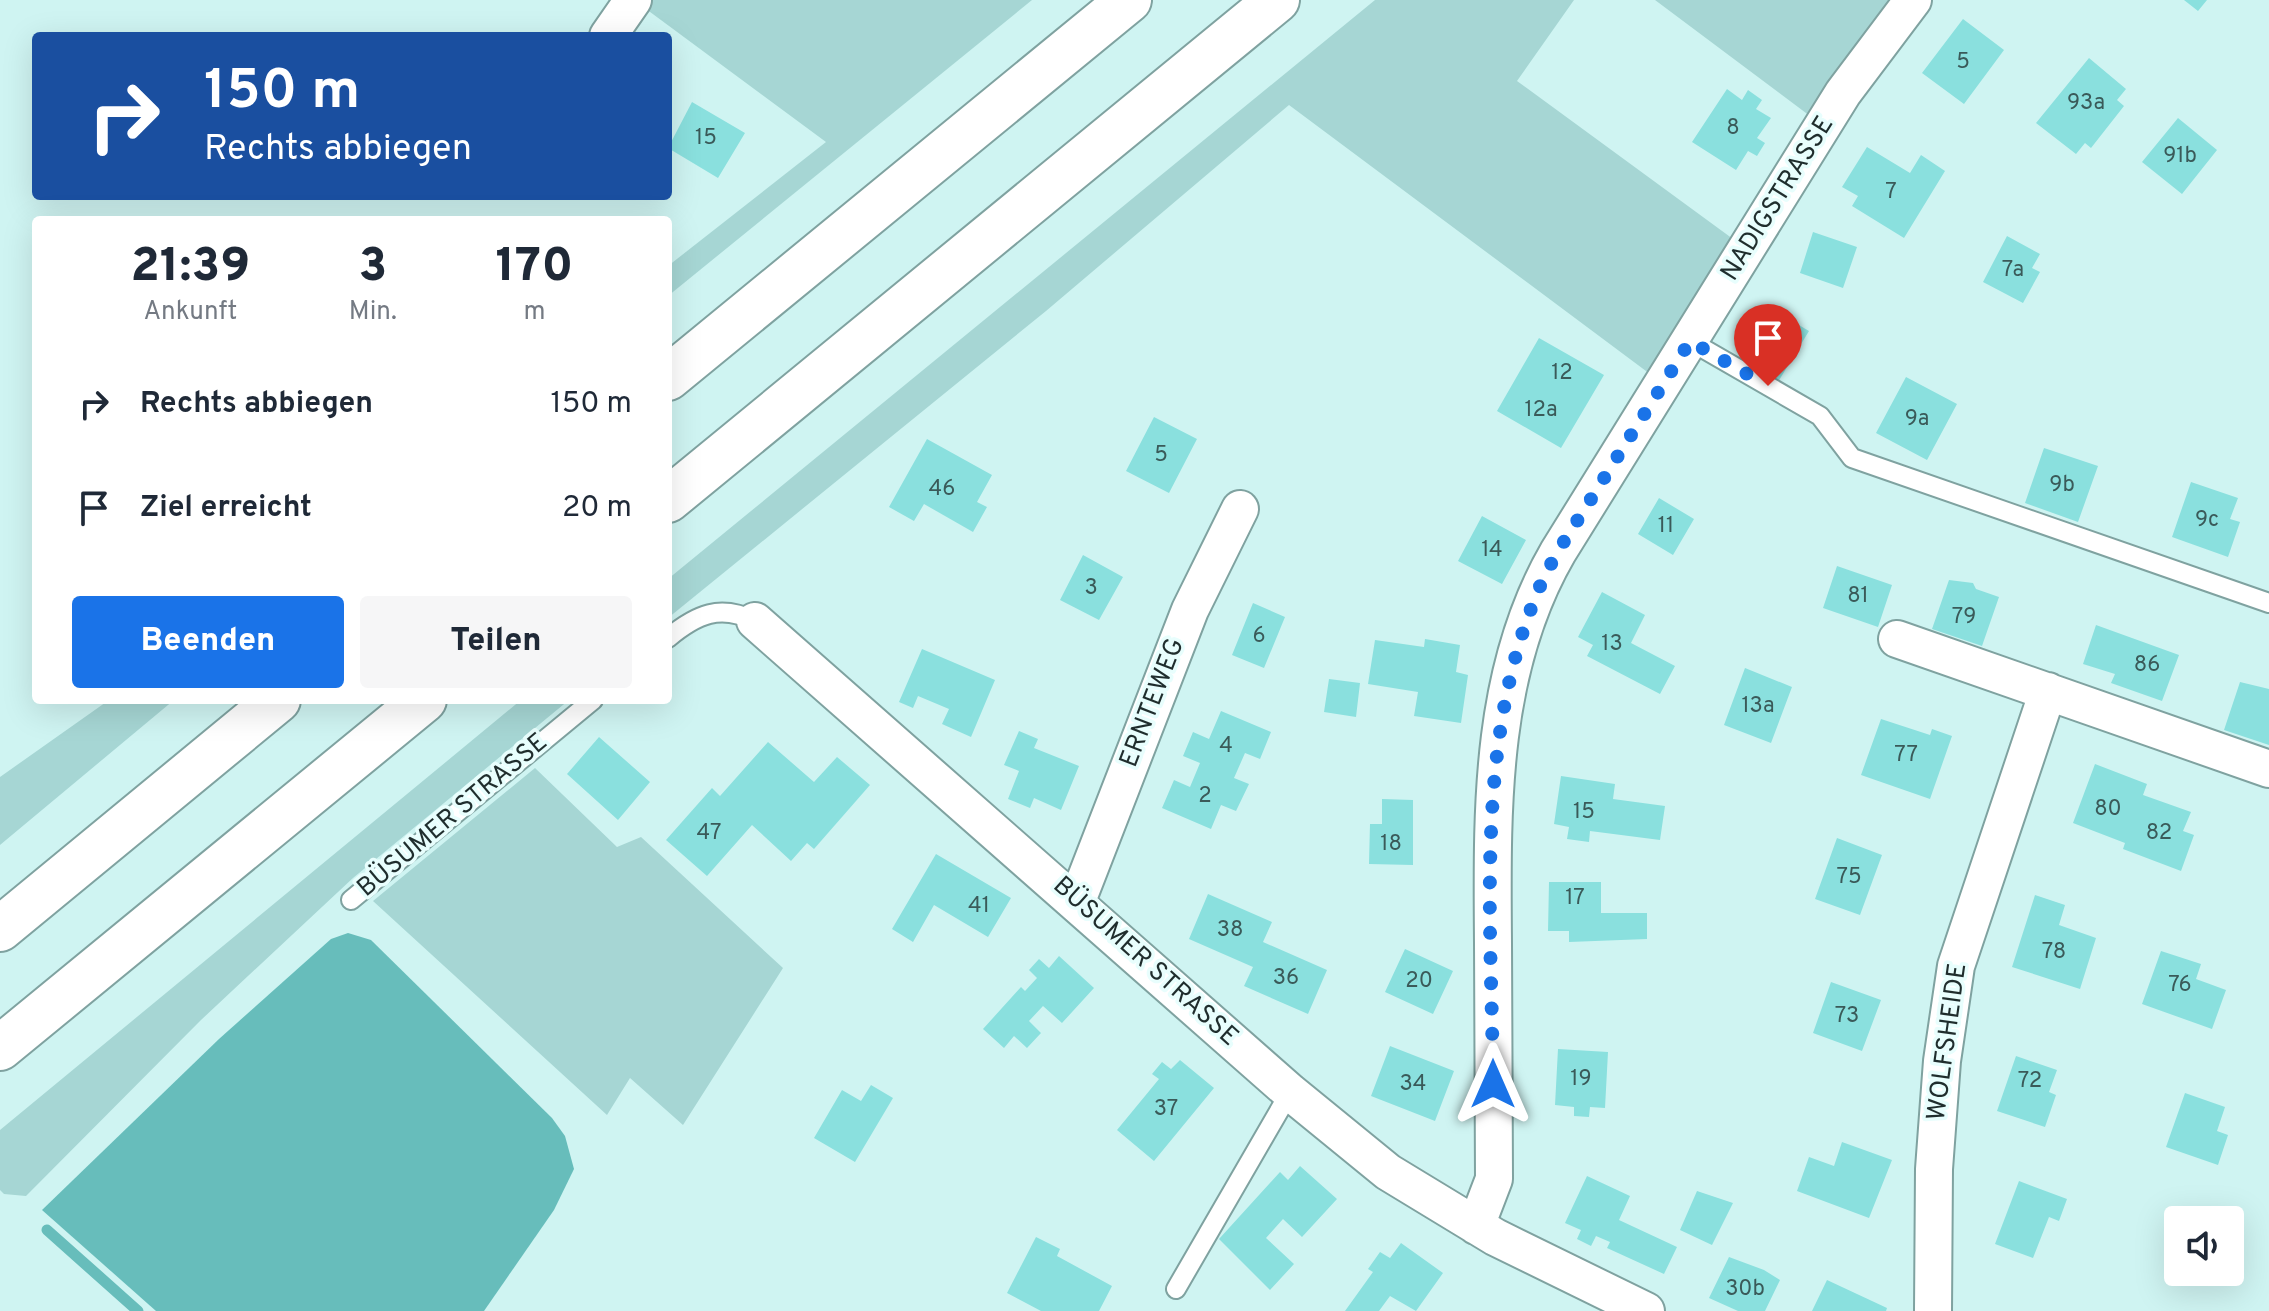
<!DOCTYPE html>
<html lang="de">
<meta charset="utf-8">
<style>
:root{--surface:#fff;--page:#f6f6f7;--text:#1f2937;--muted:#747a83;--accent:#1a73e8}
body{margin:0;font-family:Overpass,sans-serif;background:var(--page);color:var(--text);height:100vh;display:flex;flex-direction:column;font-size:30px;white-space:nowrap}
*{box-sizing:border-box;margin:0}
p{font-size:26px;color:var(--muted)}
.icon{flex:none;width:44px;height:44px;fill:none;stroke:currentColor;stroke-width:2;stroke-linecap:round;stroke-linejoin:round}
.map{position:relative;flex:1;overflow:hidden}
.details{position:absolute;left:32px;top:216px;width:640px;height:488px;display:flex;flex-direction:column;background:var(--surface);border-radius:8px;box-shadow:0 8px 32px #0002}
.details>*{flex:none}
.hud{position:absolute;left:32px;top:32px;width:640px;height:168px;border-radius:8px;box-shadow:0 8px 32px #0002;background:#1a4fa0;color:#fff;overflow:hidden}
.controls{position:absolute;left:2164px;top:1206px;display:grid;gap:16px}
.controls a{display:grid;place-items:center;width:80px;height:80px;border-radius:8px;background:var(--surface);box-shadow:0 8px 32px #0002;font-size:40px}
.pin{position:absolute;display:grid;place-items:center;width:68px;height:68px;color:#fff;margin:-82px -34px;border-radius:50% 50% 50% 0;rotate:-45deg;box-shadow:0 0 8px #0007}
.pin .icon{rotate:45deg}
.me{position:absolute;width:88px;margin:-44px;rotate:0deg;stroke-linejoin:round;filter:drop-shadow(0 0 6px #0008)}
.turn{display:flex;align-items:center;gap:28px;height:168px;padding:0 40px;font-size:36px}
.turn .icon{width:104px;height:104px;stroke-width:2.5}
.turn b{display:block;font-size:56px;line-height:68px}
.eta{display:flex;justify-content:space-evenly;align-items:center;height:136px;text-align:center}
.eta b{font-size:48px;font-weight:800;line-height:56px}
.action{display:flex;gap:16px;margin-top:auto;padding:16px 40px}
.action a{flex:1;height:92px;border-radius:8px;background:var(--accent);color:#fff;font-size:32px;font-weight:800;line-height:92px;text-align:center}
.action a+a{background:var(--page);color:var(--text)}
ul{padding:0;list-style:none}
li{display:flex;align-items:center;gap:24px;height:104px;padding:0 40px}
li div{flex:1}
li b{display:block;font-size:30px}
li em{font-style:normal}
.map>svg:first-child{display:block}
.green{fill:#a6d6d4}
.water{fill:#67bdbb}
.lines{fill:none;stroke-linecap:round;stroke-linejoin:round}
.stream{stroke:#67bdbb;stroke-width:11}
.building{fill:#8ae0de}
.lane-casing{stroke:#7fa2a0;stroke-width:22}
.street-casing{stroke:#7fa2a0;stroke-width:40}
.highway-casing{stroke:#7fa2a0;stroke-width:48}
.lane{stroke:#fff;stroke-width:18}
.street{stroke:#fff;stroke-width:36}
.highway{stroke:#fff;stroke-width:44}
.route{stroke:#1a73e8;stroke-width:14;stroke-dasharray:0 25.2}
.labels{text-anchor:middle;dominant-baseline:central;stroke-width:7;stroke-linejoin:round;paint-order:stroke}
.number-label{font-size:22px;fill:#3a5a59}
.street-label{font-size:26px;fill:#1f2d2d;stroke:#e8fefd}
</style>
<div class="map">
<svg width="2269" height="1311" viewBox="0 0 2269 1311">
<rect width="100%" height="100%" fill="#cff4f2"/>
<path class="green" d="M646,0h386l-364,296v-30l158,-124 -184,-136z
M1375,0h199l-57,81 216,158 -83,135 -361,-269 -243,206 -378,307v-39z
M1655,0h236l-81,116z
M109,700h65l-174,145v-68z
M521,700h48l-216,178 -152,142 -175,176 -22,-2 -4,-4v-60z
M535,768l82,79 24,-10 142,131 -100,157 -53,-47 -23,37 -234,-214z"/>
<path class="water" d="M348,933l23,7 181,178 13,18 9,33 -20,41 -70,101h-328l-114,-101 177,-171 112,-100z"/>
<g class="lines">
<path class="stream" d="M47,1230l91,81"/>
</g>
<path class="building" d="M2184,0h23l-9,11z
M1963,19l41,31 -40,54 -42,-31z
M2089,58l37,31 -9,11 7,6 -33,42 -6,-5 -9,11 -40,-31z
M1727,89l15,11 6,-10 14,10 -6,9 15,9 -14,20 8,5 -8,13 -9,-5 -12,19 -44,-28z
M692,102l53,31 -27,45 -50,-30z
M2178,118l39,32 -35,44 -40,-32z
M1867,147l43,26 11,-18 24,16 -41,67 -52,-32 6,-10 -16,-9z
M1813,232l44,15 -14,41 -43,-15z
M2007,236l33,18 -8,14 8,4 -17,31 -40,-21z
M1768,307l41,24 -31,51 -28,-17 6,-10 -12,-7z
M1539,338l65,37 -43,73 -64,-37z
M1906,377l51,27 -30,56 -51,-27z
M1154,417l43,22 -28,54 -43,-22z
M927,439l65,36 -15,27 10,5 -14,25 -49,-28 -10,17 -25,-14z
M2044,448l54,18 -20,56 -53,-19z
M2191,482l47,16 -8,21 10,3 -12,35 -56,-20z
M1659,498l35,21 -21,36 -35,-21z
M1482,516l44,24 -24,44 -44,-23z
M1083,555l40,22 -24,43 -39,-20z
M1837,566l55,19 -14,42 -55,-19z
M1949,580l24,3 3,6 23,8 -17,49 -50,-17z
M1602,592l43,23 -14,28 44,23 -15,28 -73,-38 6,-11 -15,-8z
M1253,603l32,14 -21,51 -32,-13z
M2096,625l83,30 -17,46 -51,-18 4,-9 -32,-10z
M1425,639l35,6 -4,27 12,3 -7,48 -47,-7 4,-24 -50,-8 7,-44 49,7z
M922,649l73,31 -24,57 -29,-13 7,-15 -31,-13 -5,12 -14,-6z
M1745,668l47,19 -21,56 -47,-18z
M1329,679l31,4 -4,34 -32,-5z
M2240,682l29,7v56l-45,-15z
M1221,711l50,21 -11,27 -15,-6 -11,25 15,6 -13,27 -15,-6 -10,24 -49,-21 12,-28 16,7 10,-24 -17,-7 10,-24 16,7z
M1881,719l49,16 2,-6 20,7 -22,63 -69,-24z
M1019,731l19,8 -4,9 45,18 -18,44 -27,-12 -4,10 -22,-9 11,-28 -15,-6z
M599,737l51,45 -32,38 -51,-46z
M768,742l46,40 23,-25 33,28 -56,64 -7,-6 -16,18 -39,-36 -45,51 -41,-36 46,-52 8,8z
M2095,764l52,20 -4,11 48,17 -8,19 11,4 -13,36 -58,-22 2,-6 -52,-20z
M1561,776l54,8 -2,15 52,7 -5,34 -70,-9 -1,11 -22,-3 2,-12 -15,-3z
M1382,799l31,1v65l-44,-1 1,-40h12z
M1837,838l45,17 -22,60 -45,-16z
M936,854l75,44 -23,39 -54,-32 -21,37 -21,-13z
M1549,882h52v31h46v26l-78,3v-11h-21z
M1208,894l64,28 -9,20 64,28 -19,44 -64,-28 9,-19 -64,-28z
M2035,895l30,10 -6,20 37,13 -16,51 -68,-22z
M1405,949l48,22 -20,43 -48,-22z
M2161,951l40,13 -5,15 30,11 -14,39 -70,-25z
M1059,956l35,32 -32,35 -19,-17 -14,15 12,12 -14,15 -13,-12 -10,12 -21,-19 38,-42 4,4 12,-13 -8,-8 10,-11 10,9z
M1831,982l50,18 -19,51 -49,-18z
M1390,1046l64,25 -19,50 -64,-25z
M1558,1049l50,3 -3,56 -15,-1 -1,10 -15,-1v-9l-19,-2z
M2016,1056l41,14 -8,22 7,3 -11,32 -48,-16z
M1180,1060l34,28 -60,73 -37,-31 42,-51 -7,-5 10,-12 9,7z
M871,1085l22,13 -38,64 -41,-24 28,-48 19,11z
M2185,1093l40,14 -8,24 11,4 -10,30 -52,-18z
M1842,1142l50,18 -23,58 -72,-27 12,-34 25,9z
M1300,1166l37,33 -35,38 -19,-18 -17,19 28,26 -24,26 -51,-51 61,-67 8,8z
M1587,1176l43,20 -11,24 58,27 -13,27 -57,-26 3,-6 -14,-6 -5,10 -14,-7 4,-9 -16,-7z
M2019,1181l48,18 -8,22 -10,-4 -16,41 -38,-14z
M1697,1191l36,12 -21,42 -32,-15z
M1036,1237l24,12 -3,7 55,30 -13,25h-58l-34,-18z
M1401,1243l42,30 -27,38 -26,-15 -11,15h-34l28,-39 -5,-3 12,-17 10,6z
M1729,1257l35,13 16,10 -15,31h-27l-29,-13z
M1827,1280l60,28 -1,3h-74z"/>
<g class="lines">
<defs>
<path id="lane" d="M1690,341l130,75 32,42 417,145
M668,638c29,-24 52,-34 87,-17
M351,900l242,-200
M1176,1289l114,-197"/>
<path id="street" d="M608,36l25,-36
M755,621l535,471 98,80 107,65 151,74
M1897,639l372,130
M1077,901l113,-291 50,-101
M1476,1226l18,-47c-1,-78 -1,-157 -1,-236 -1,-133 -4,-272 65,-391l285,-459 70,-93
M1933,1311l1,-142 8,-108 14,-95 92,-275"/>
<path id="highway" d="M668,378l461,-378
M668,500l609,-500
M0,929l278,-229
M0,1048l424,-348"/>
</defs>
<use href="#lane" class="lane-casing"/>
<use href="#street" class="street-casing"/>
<use href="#highway" class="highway-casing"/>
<use href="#lane" class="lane"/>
<use href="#street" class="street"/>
<use href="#highway" class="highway"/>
</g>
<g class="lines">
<path class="route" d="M1493,1084c-1,-161 -19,-336 43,-488 14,-36 37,-68 57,-100 32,-52 65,-103 97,-155l78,45"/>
</g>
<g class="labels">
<g class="number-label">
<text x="1963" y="62">5</text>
<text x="2086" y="103">93a</text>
<text x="1733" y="128">8</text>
<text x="706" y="138">15</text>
<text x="2180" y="156">91b</text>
<text x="1891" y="192">7</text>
<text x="2013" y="270">7a</text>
<text x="1562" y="373">12</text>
<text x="1541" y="410">12a</text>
<text x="1917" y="419">9a</text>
<text x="1161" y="455">5</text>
<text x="2062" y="485">9b</text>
<text x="942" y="489">46</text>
<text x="2207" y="520">9c</text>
<text x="1666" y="526">11</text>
<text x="1492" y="550">14</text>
<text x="1091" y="588">3</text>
<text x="1858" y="596">81</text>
<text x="1964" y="617">79</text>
<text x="1259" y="636">6</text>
<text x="1612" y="644">13</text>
<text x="2147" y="665">86</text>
<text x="1758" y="706">13a</text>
<text x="1226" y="746">4</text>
<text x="1906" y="755">77</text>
<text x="1205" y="796">2</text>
<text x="2108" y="809">80</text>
<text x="1584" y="812">15</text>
<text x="709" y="833">47</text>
<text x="2159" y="833">82</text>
<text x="1391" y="844">18</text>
<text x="1849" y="877">75</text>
<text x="1575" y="898">17</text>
<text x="979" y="906">41</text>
<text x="1230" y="930">38</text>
<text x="2054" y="952">78</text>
<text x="1286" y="978">36</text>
<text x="1419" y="981">20</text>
<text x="2180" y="985">76</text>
<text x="1847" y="1016">73</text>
<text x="1581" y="1079">19</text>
<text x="2030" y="1081">72</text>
<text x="1413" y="1084">34</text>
<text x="1166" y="1109">37</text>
<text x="1745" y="1289">30b</text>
</g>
<g class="street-label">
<text transform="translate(1778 199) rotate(-58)">NADIGSTRASSE</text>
<text transform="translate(1153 703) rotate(-69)">ERNTEWEG</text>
<text transform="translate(453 816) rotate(-40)">BÜSUMER STRASSE</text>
<text transform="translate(1145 962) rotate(42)">BÜSUMER STRASSE</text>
<text transform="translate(1948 1042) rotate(-82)">WOLFSHEIDE</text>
</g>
</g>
</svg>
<div class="controls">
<a><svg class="icon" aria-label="sound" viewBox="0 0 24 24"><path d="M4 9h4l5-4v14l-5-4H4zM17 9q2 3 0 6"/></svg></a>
</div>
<div class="pin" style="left:1768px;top:386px;background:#d93025"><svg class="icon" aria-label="arrive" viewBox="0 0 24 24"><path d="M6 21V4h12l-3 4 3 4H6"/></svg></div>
<svg class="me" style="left:1493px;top:1084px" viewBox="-20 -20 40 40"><path d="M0-17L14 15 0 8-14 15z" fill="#1a73e8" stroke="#fff" stroke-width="4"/></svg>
<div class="hud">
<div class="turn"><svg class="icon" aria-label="right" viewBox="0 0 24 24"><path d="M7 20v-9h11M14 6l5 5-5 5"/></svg><div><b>150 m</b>Rechts abbiegen</div></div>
</div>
<section class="details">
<div class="eta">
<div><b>21:39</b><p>Ankunft</p></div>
<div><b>3</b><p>Min.</p></div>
<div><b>170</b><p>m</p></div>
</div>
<ul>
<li><svg class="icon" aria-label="right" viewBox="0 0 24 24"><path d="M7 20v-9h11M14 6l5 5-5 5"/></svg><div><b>Rechts abbiegen</b></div><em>150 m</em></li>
<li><svg class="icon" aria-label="arrive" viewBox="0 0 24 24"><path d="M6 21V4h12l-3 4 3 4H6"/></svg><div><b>Ziel erreicht</b></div><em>20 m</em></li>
</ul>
<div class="action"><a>Beenden</a><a>Teilen</a></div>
</section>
</div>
